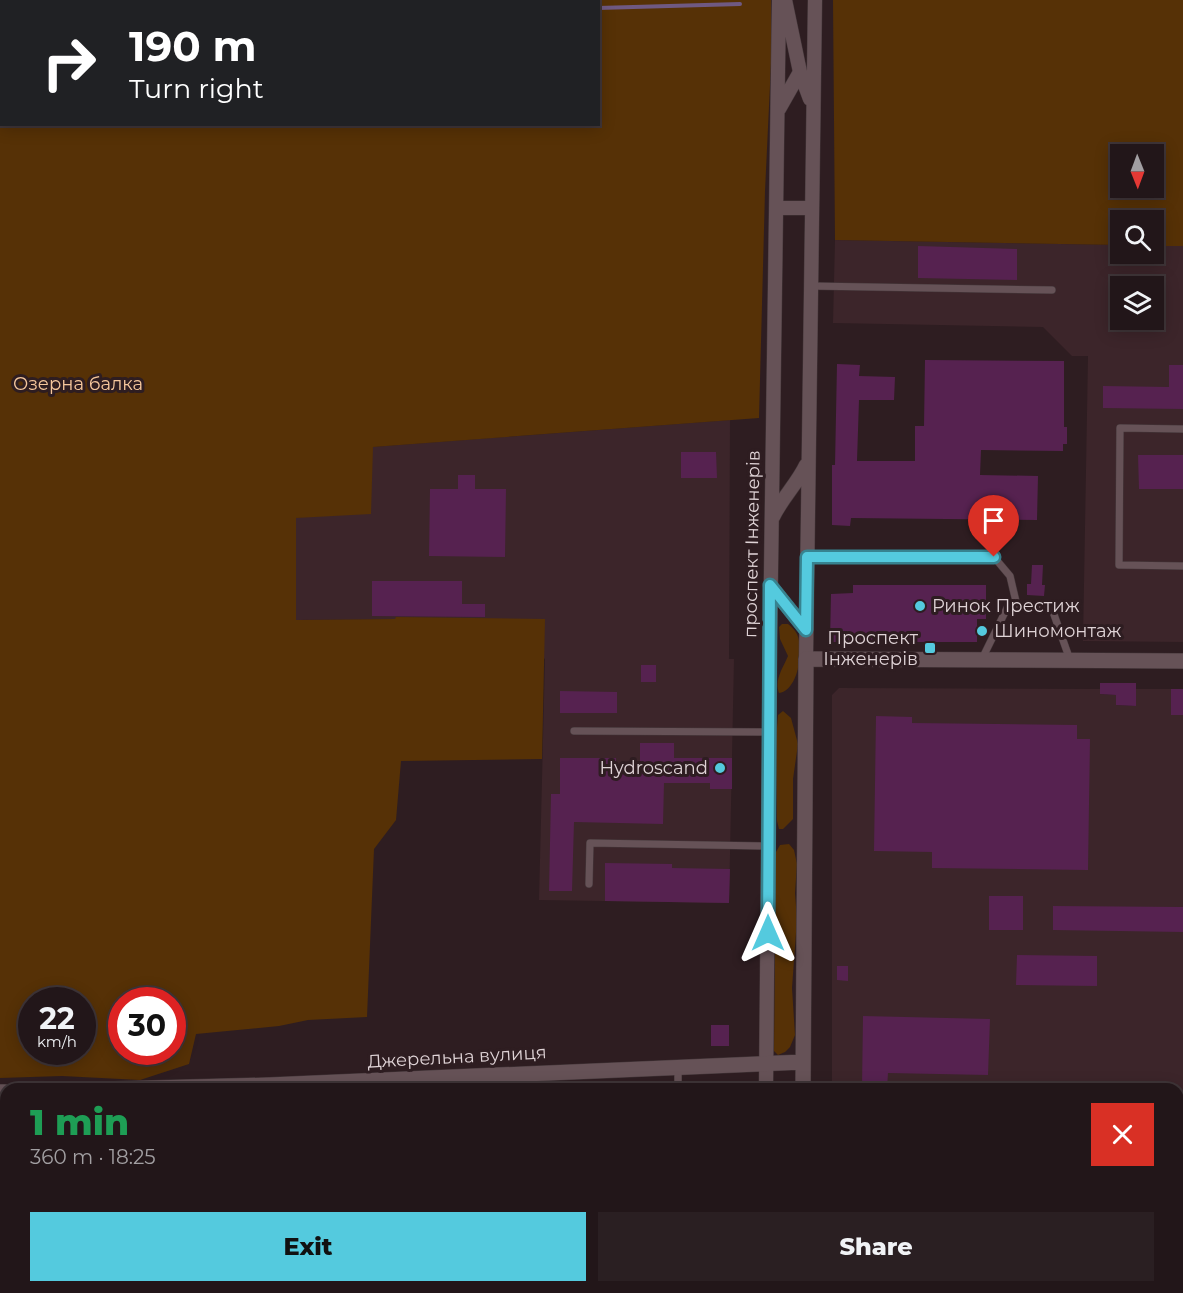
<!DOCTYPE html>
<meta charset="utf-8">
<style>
:root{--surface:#221619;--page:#2a1f22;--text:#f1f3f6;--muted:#a29fa2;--line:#3f3538;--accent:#54cade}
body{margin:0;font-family:Montserrat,sans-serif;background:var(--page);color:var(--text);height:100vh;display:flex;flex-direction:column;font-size:22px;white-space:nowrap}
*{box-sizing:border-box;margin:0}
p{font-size:20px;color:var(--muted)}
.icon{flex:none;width:33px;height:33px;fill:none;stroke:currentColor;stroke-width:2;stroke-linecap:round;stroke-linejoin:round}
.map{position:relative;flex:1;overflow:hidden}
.panel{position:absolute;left:0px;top:1083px;width:1184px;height:210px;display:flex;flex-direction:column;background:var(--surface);border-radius:18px 18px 0 0;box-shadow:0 3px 15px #0003,0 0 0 2px var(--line)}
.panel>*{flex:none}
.top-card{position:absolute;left:0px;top:0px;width:600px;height:126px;box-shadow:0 3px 15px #0003,0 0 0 2px var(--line);background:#202124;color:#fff;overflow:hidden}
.needle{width:39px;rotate:179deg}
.tools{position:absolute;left:1110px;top:144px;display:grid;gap:12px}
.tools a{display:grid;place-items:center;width:54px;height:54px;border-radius:0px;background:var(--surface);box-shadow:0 3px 15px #0003,0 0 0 2px var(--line);font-size:30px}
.speed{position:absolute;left:18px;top:987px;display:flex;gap:12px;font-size:30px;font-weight:700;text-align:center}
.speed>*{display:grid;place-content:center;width:78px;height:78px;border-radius:50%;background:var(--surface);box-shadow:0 3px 15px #0003,0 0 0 2px var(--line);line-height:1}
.speed small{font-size:15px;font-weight:400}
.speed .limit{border:9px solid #d22;background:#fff;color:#111}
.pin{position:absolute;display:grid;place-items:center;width:51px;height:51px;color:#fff;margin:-62px -26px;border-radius:50% 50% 50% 0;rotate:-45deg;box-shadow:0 0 6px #0007}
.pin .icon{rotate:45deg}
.me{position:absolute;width:66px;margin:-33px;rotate:0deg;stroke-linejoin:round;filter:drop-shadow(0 0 4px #0008)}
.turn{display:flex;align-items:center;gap:21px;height:126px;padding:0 30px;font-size:27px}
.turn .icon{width:78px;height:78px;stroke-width:2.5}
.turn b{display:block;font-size:42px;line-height:51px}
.round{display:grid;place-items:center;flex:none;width:63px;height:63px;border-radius:0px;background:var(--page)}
.headline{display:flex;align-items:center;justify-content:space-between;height:102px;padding:0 30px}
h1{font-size:36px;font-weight:800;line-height:45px;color:#1e9e55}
.cta{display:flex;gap:12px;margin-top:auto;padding:12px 30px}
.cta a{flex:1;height:69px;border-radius:0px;background:var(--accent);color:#111;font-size:24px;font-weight:800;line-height:69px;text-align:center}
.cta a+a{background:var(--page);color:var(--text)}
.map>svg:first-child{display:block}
.built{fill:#3c252a;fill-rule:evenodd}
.green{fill:#563106;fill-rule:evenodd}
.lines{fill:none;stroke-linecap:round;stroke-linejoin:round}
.stream{stroke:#6f5982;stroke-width:4}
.building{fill:#562250}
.lane-casing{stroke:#45383b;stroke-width:8}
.street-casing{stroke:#45383b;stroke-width:15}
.secondary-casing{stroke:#45383b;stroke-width:16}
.lane{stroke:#665257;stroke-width:7}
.street{stroke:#665257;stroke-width:14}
.secondary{stroke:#665257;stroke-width:15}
.route-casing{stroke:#378390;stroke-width:15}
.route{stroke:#54cade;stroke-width:10}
.poi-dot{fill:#54cade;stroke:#2e1d21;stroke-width:2}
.labels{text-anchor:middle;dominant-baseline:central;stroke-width:6;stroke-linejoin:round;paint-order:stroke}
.park-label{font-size:18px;fill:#f6c79c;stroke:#2e1d21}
.street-label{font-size:18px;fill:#dfd3d6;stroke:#2e1d21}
.poi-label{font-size:18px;fill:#dfd3d6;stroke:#2e1d21;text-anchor:start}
</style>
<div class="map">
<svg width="1183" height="1293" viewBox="0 0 1183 1293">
<rect width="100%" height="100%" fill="#2e1d21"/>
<path class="built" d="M835,240l285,5v9h34v-8h29v396l-100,-1 5,-285h-16l-29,-29 -210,-4zM1120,286h34v34h-34z
M730,420l-1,239h5l-5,244 -190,-3 6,-241 -58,-40 -192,1 1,-102 7,-1 69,-70z
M839,688l261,1v5l16,1v10l20,1v-17h35v26h12v578h-336v-6h331v-198h-346v-394z
M371,1287h304l5,6h-307z"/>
<path class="green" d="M0,0h771v64l-6,127 -6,227 -386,29 -2,67 -75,4v102l99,-1 1,-2 149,2 -3,140 -141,2 -5,59 -22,29 -7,168 -59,3 -29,6 -83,8 -7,30 -49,16 -78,-4 -62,2zM2,2h596v122h-596zM32,1000h50v52h-50zM122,1000h50v52h-50z
M833,0h350v246h-29v-26h-34v25l-285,-5zM1154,154v34h-34v-34z
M782,624h6c4,3 7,6 9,10 7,15 2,56 -18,59 -5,-13 4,-25 9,-37l-8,-17 -1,-12z
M783,711l8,7 7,26 -5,35v40l-10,10h-4l-2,-8 -1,-81 2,-25z
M789,844l5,6 3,14 -2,29 2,26 -5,69 3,47 -5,12 -5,5 -7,3 -4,-4 2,-199 4,-7z"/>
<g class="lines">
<path class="stream" d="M3,2l1,-2
M598,8l142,-4
M0,30l2,-12
M0,114l2,-1"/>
</g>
<path class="building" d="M918,246l99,3v31l-99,-2z
M925,360l139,1v66h3v17h-4v7l-82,-1 -1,25 58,1 -1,44 -186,-2 -1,8 -18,-1v-60h3l2,-101 23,1 -1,11 36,1 -1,23h-35l-2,61h58v-35h9z
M1169,365h14v44l-80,-1v-22l66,1z
M681,452h35l1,26h-36z
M1138,455h45v34h-44z
M458,475h17v14h31l-1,68 -76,-1 1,-67h28z
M1032,565h11l-1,20h3l-1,11 -17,-1v-11h4z
M372,581h90v23h23v13l-113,-1z
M853,585h133v34h-9v23h-147l1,-48 22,-1z
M1014,626h11l1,10 -11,1z
M641,665h15v17h-15z
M1100,683h36v23l-20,-1v-10l-16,-1z
M1171,689h12v26h-12z
M560,691l57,1v21h-57z
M876,716l36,1v6l165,2v14h13l-2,131 -156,-2v-16l-58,-1z
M640,743h34v15h58v31h-22v-6h-46l-1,41 -89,-2 -2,69h-23l2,-97h9v-36h56v12h24z
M605,863l67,1v4l58,1 -1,34 -124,-2z
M989,896h34v34h-34z
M1053,906l130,1v25l-130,-2z
M1017,955l80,1v30l-81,-1z
M837,966h11v15l-11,-1z
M863,1016l127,3 -2,56 -100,-2 -1,15 -25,-1z
M711,1025h18v21h-18z"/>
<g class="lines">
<defs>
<path id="lane" d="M811,286l241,4
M1183,429l-63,-1 -1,137 64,1
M807,557h187l16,19 7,30
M982,659l26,-53h43l19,54
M574,731l195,1
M589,884l1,-41 178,3
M678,1067v22
M666,1287v6
M458,1293l4,-6"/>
<path id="street" d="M785,0l15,72 10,27
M779,109l21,-37
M776,208h36
M773,517c9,-19 24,-33 33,-52
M770,585l36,45
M806,659l9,-659
M766,1089l4,-446 9,-643
M356,1287l2,6
M764,1293v-6"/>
<path id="secondary" d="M113,1089l156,-4 534,-23
M803,1089l3,-430 377,2
M0,1092h6
M802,1287v6"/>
</defs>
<use href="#lane" class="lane-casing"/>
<use href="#street" class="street-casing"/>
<use href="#secondary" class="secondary-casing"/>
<use href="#lane" class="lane"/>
<use href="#street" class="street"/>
<use href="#secondary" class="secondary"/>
</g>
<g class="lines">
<defs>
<path id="route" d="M768,933l2,-348 36,45 1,-73h187"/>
</defs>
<use href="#route" class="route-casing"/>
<use href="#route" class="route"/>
</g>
<g class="poi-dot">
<circle cx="920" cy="606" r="6"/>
<circle cx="982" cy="631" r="6"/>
<rect x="924" y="642" width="12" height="12" rx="3"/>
<circle cx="720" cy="768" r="6"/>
</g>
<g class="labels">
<g class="park-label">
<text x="78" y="384">Озерна балка</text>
</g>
<g class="street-label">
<text transform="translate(752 544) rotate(-89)">проспект Інженерів</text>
<text transform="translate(457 1057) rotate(-3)">Джерельна вулиця</text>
</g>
<g class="poi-label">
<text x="932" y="606">Ринок Престиж</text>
<text x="994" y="631">Шиномонтаж</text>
<text x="918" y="638" text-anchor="end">Проспект<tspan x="918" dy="21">Інженерів</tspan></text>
<text x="708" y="768" text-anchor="end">Hydroscand</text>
</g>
</g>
</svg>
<div class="tools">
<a><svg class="needle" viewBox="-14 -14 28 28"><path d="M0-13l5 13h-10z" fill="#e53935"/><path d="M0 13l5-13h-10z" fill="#a29fa2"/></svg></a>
<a><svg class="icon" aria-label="search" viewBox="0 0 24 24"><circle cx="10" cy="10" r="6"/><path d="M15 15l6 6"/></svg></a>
<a><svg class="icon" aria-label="layers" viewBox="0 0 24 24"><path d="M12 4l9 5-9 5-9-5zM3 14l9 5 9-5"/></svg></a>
</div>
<div class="speed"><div>22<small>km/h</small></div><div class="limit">30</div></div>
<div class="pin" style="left:994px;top:557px;background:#d93025"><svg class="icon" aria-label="arrive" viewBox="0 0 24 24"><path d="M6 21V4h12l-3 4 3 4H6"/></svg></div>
<svg class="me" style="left:768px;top:933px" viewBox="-20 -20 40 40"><path d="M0-17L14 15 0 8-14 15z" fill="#54cade" stroke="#fff" stroke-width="4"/></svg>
<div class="top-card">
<div class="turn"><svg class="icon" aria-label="right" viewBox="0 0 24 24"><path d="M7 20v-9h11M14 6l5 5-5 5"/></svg><div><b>190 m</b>Turn right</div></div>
</div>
<section class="panel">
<div class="headline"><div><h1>1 min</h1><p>360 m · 18:25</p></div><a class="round" style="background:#d93025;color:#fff"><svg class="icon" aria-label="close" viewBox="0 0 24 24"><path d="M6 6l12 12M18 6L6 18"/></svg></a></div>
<div class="cta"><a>Exit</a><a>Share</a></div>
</section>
</div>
